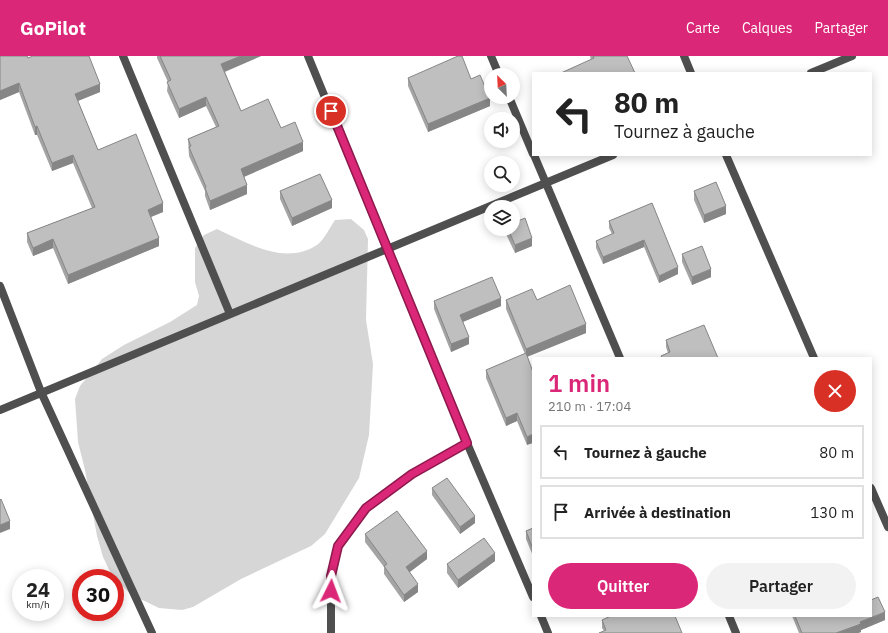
<!DOCTYPE html>
<html lang="fr">
<meta charset="utf-8">
<style>
:root{--surface:#fff;--page:#f2f2f2;--text:#222;--muted:#767676;--line:#e0e0e0;--accent:#db2777}
body{margin:0;font-family:"IBM Plex Sans",sans-serif;background:var(--page);color:var(--text);height:100vh;display:flex;flex-direction:column;font-size:15px;white-space:nowrap}
*{box-sizing:border-box;margin:0}
p{font-size:13px;color:var(--muted)}
.icon{flex:none;width:22px;height:22px;fill:none;stroke:currentColor;stroke-width:2;stroke-linecap:round;stroke-linejoin:round}
.map{position:relative;flex:1;overflow:hidden}
.drawer{position:absolute;left:532px;top:301px;width:340px;height:260px;display:flex;flex-direction:column;background:var(--surface);border-radius:0px;box-shadow:0 2px 10px #0003}
.drawer>*{flex:none}
.top-card{position:absolute;left:532px;top:16px;width:340px;height:84px;border-radius:0px;box-shadow:0 2px 10px #0003;background:#fff;color:var(--text);overflow:hidden}
.needle{width:26px;rotate:336deg}
.buttons{position:absolute;left:484px;top:12px;display:grid;gap:8px}
.buttons a{display:grid;place-items:center;width:36px;height:36px;border-radius:50%;background:var(--surface);box-shadow:0 2px 10px #0003;font-size:20px}
.speed{position:absolute;left:12px;top:513px;display:flex;gap:8px;font-size:20px;font-weight:700;text-align:center}
.speed>*{display:grid;place-content:center;width:52px;height:52px;border-radius:50%;background:var(--surface);box-shadow:0 2px 10px #0003;line-height:1}
.speed small{font-size:10px;font-weight:400}
.speed .limit{border:6px solid #d22;background:#fff;color:#111}
.pin{position:absolute;display:grid;place-items:center;width:34px;height:34px;color:#fff;margin:-17px;border:2px solid #fff;border-radius:50%;box-shadow:0 1px 4px #0007}
.me{position:absolute;width:44px;margin:-22px;rotate:3deg;stroke-linejoin:round;filter:drop-shadow(0 0 3px #0008)}
.turn{display:flex;align-items:center;gap:14px;height:84px;padding:0 16px;font-size:18px}
.turn .icon{width:52px;height:52px;stroke-width:2.5}
.turn b{display:block;font-size:28px;line-height:34px}
.round{display:grid;place-items:center;flex:none;width:42px;height:42px;border-radius:21px;background:var(--page)}
.head{display:flex;align-items:center;justify-content:space-between;height:68px;padding:0 16px}
h1{font-size:24px;font-weight:600;line-height:30px;color:var(--accent)}
.button{display:flex;gap:8px;margin-top:auto;padding:8px 16px}
.button a{flex:1;height:46px;border-radius:24px;background:var(--accent);color:#fff;font-size:16px;font-weight:600;line-height:46px;text-align:center}
.button a+a{background:var(--page);color:var(--text)}
ul{padding:0;list-style:none}
li{display:flex;align-items:center;gap:12px;height:54px;margin:0 8px 6px;padding:0 8px;border:2px solid var(--line);border-radius:0px}
li div{flex:1}
li b{display:block;font-size:15px}
li em{font-style:normal}
header{display:flex;align-items:center;gap:24px;box-sizing:border-box;height:56px;padding:0 20px;background:var(--accent);color:#fff}
header strong{font-size:19px}
nav{display:flex;gap:22px;margin-inline-start:auto;font-size:14px}
.map>svg:first-child{display:block}
.green{fill:#d6d6d6}
.lines{fill:none;stroke-linecap:round;stroke-linejoin:round}
.street{stroke:#4f4f4f;stroke-width:8}
.wall{fill:#a4a4a4}
.shaded-wall{fill:#868686}
.building{fill:#bfbfbf;stroke:#868686}
.route-casing{stroke:#8e194d;stroke-width:10}
.route{stroke:#db2777;stroke-width:7}
</style>
<header>
<strong>GoPilot</strong>
<nav><a>Carte</a><a>Calques</a><a>Partager</a></nav>
</header>
<div class="map">
<svg width="888" height="577" viewBox="0 0 888 577">
<rect width="100%" height="100%" fill="#fff"/>
<path class="green" d="M351,163l13,11 4,9 -2,81 7,44 -4,71 -10,43 -34,56 -14,12 -70,33 -48,28 -11,3 -23,-2 -29,-14 -19,-20 -8,-17 -6,-21 -12,-66 -7,-28 -3,-43 5,-13 22,-27 22,-14 46,-23 27,-17 2,-9 -4,-14v-34l9,-13 13,-6c30,14 68,37 100,16 7,-5 13,-18 18,-25z"/>
<g class="lines">
<path class="street" d="M123,0l107,258
M308,0l159,387 66,154
M491,0l8,19
M684,0l7,17
M811,17l41,-17
M509,41l24,57
M534,99l86,203
M726,99l88,203
M0,230l41,106 111,241
M0,354l613,-255
M871,432l17,39
M541,560l7,17
M729,560l7,17
M331,577v-56l7,-31 28,-38 46,-34 55,-31"/>
</g>
<path class="wall" d="M0,0l28,2 72,34 -22,9 20,49 65,62 -12,5 8,29 -91,38 -15,-36 -20,8 -6,-14v-9l65,-25 -19,-45 -21,8 -15,-36h-2l-16,-43 -19,8z
M157,0h104l-36,16 16,39 40,17 22,23 -59,26 3,17 -37,16 -5,-14v-5l-16,-35 -1,-17 28,-12 -10,-21 -27,12 -12,-27 1,-9 -11,-24z
M590,0h37l-36,4z
M408,22l82,28 -62,26 -20,-46z
M280,135l52,17 -40,18 -12,-27z
M694,135l32,23 -22,9 -10,-23z
M652,147l26,71 -19,9 -15,-36 -41,17 -7,-16v-7l16,-7 -3,-6v-7z
M506,173h7l19,17 -17,7 -9,-19z
M682,198l29,23 -19,8 -10,-23z
M506,244h31l49,33 -59,24v88l-10,-24 -11,5 -20,-48v-8l39,-16 -19,-45z
M434,245l67,5 -38,16 6,22 -18,8 -17,-43z
M666,284l52,18h-57v-2l7,-3 -2,-6z
M432,432l43,35 -15,11 -28,-39z
M533,472v28l-7,-17v-8z
M365,478l62,25 -18,13 9,20 -14,10 -20,-28v-7l-19,-25z
M495,505l-37,27 -11,-15v-9z
M792,560h79l14,4 -24,10v2l-3,1h-59z
M602,564l80,13 -78,-2 -2,-3z"/>
<path class="shaded-wall" d="M241,0h20l-40,17v-9z
M19,27v9l-19,8v-9z
M100,28v8l-25,10v-8z
M206,41v9l-27,12v-9z
M490,42v8l-62,26v-8z
M37,70v9h-2v-8z
M303,86v9l-62,27v-9z
M73,99v8l-21,8v-8z
M247,129v9l-37,16v-9z
M332,144v8l-40,18v-8z
M163,147v9l-15,6v-8z
M726,150v8l-22,9v-8z
M159,182v8l-91,38v-9z
M532,182v8l-17,7v-8z
M53,183v9l-20,8v-8z
M644,184v7l-41,17v-7z
M678,211v7l-19,9v-7z
M711,213v8l-19,8v-8z
M501,242v8l-41,17v-8z
M586,268v9l-60,24v-8z
M469,281v7l-18,8v-8z
M517,357v8l-11,5v-8z
M533,378v9l-6,2v-8z
M475,460v7l-15,11v-7z
M10,465v8l-10,4v-8z
M427,495v8l-21,16v-8z
M495,497v8l-37,27v-8z
M418,528v8l-14,10v-7z
M885,556v8l-24,10v2l-3,1h-22z"/>
<path class="building" d="M0,0h27l1,2 5,-2h56l11,28 -25,10 23,56 38,-16 27,69 -15,7 11,28 -91,37 -15,-36 -20,9 -6,-15 68,-26 -22,-52 -21,8 -15,-37 -2,1 -16,-44 -19,8z
M160,0h81l-20,8 20,47 27,-12 13,29 14,-6 8,20 -62,27 6,16 -37,16 -5,-13 1,-1 -17,-40 2,-1 -3,-7 31,-13 -13,-29 -27,12 -12,-27 4,-2z
M458,0h4l9,23 9,-4 10,23 -62,26 -20,-46z
M593,0h34l8,17h-74l33,-15z
M320,118l12,26 -40,18 -12,-27z
M716,126l10,24 -22,9 -10,-24z
M652,147l26,64 -19,9 -15,-36 -41,17 -7,-16 18,-8 -5,-12z
M525,162l7,20 -17,7 -7,-16h5v-6z
M702,190l9,23 -19,8 -10,-23z
M492,221l9,21 -41,17 9,22 -18,7 -17,-43z
M570,229l16,39 -60,25 -20,-49 26,-11 5,11z
M704,269l14,33h-56l-1,-2 9,-4 -4,-12z
M526,297l7,19v62l-6,3 -10,-24 -11,5 -20,-48z
M447,422l28,38 -15,11 -28,-39z
M1,443l9,22 -10,4v-25z
M397,455l30,40 -21,16 12,17 -14,11 -20,-29 3,-2 -22,-30z
M533,472v21l-7,-18z
M484,482l11,15 -37,27 -11,-16z
M878,541l7,15 -25,10 1,2 -25,9h-34l-7,-17h76v-16z
M611,560h64l7,17h-83l7,-3 -4,-10z"/>
<g class="lines">
<defs>
<path id="route" d="M331,55l136,332 -55,31 -46,34 -28,38 -7,30v15"/>
</defs>
<use href="#route" class="route-casing"/>
<use href="#route" class="route"/>
</g>
</svg>
<div class="buttons">
<a><svg class="needle" viewBox="-14 -14 28 28"><path d="M0-13l5 13h-10z" fill="#e53935"/><path d="M0 13l5-13h-10z" fill="#767676"/></svg></a>
<a><svg class="icon" aria-label="sound" viewBox="0 0 24 24"><path d="M4 9h4l5-4v14l-5-4H4zM17 9q2 3 0 6"/></svg></a>
<a><svg class="icon" aria-label="search" viewBox="0 0 24 24"><circle cx="10" cy="10" r="6"/><path d="M15 15l6 6"/></svg></a>
<a><svg class="icon" aria-label="layers" viewBox="0 0 24 24"><path d="M12 4l9 5-9 5-9-5zM3 14l9 5 9-5"/></svg></a>
</div>
<div class="speed"><div>24<small>km/h</small></div><div class="limit">30</div></div>
<div class="pin" style="left:331px;top:55px;background:#d93025"><svg class="icon" aria-label="arrive" viewBox="0 0 24 24"><path d="M6 21V4h12l-3 4 3 4H6"/></svg></div>
<svg class="me" style="left:331px;top:535px" viewBox="-20 -20 40 40"><path d="M0-17L14 15 0 8-14 15z" fill="#db2777" stroke="#fff" stroke-width="4"/></svg>
<div class="top-card">
<div class="turn"><svg class="icon" aria-label="left" viewBox="0 0 24 24"><path d="M17 20v-9H6M10 6l-5 5 5 5"/></svg><div><b>80 m</b>Tournez à gauche</div></div>
</div>
<section class="drawer">
<div class="head"><div><h1>1 min</h1><p>210 m · 17:04</p></div><a class="round" style="background:#d93025;color:#fff"><svg class="icon" aria-label="close" viewBox="0 0 24 24"><path d="M6 6l12 12M18 6L6 18"/></svg></a></div>
<ul>
<li><svg class="icon" aria-label="left" viewBox="0 0 24 24"><path d="M17 20v-9H6M10 6l-5 5 5 5"/></svg><div><b>Tournez à gauche</b></div><em>80 m</em></li>
<li><svg class="icon" aria-label="arrive" viewBox="0 0 24 24"><path d="M6 21V4h12l-3 4 3 4H6"/></svg><div><b>Arrivée à destination</b></div><em>130 m</em></li>
</ul>
<div class="button"><a>Quitter</a><a>Partager</a></div>
</section>
</div>
